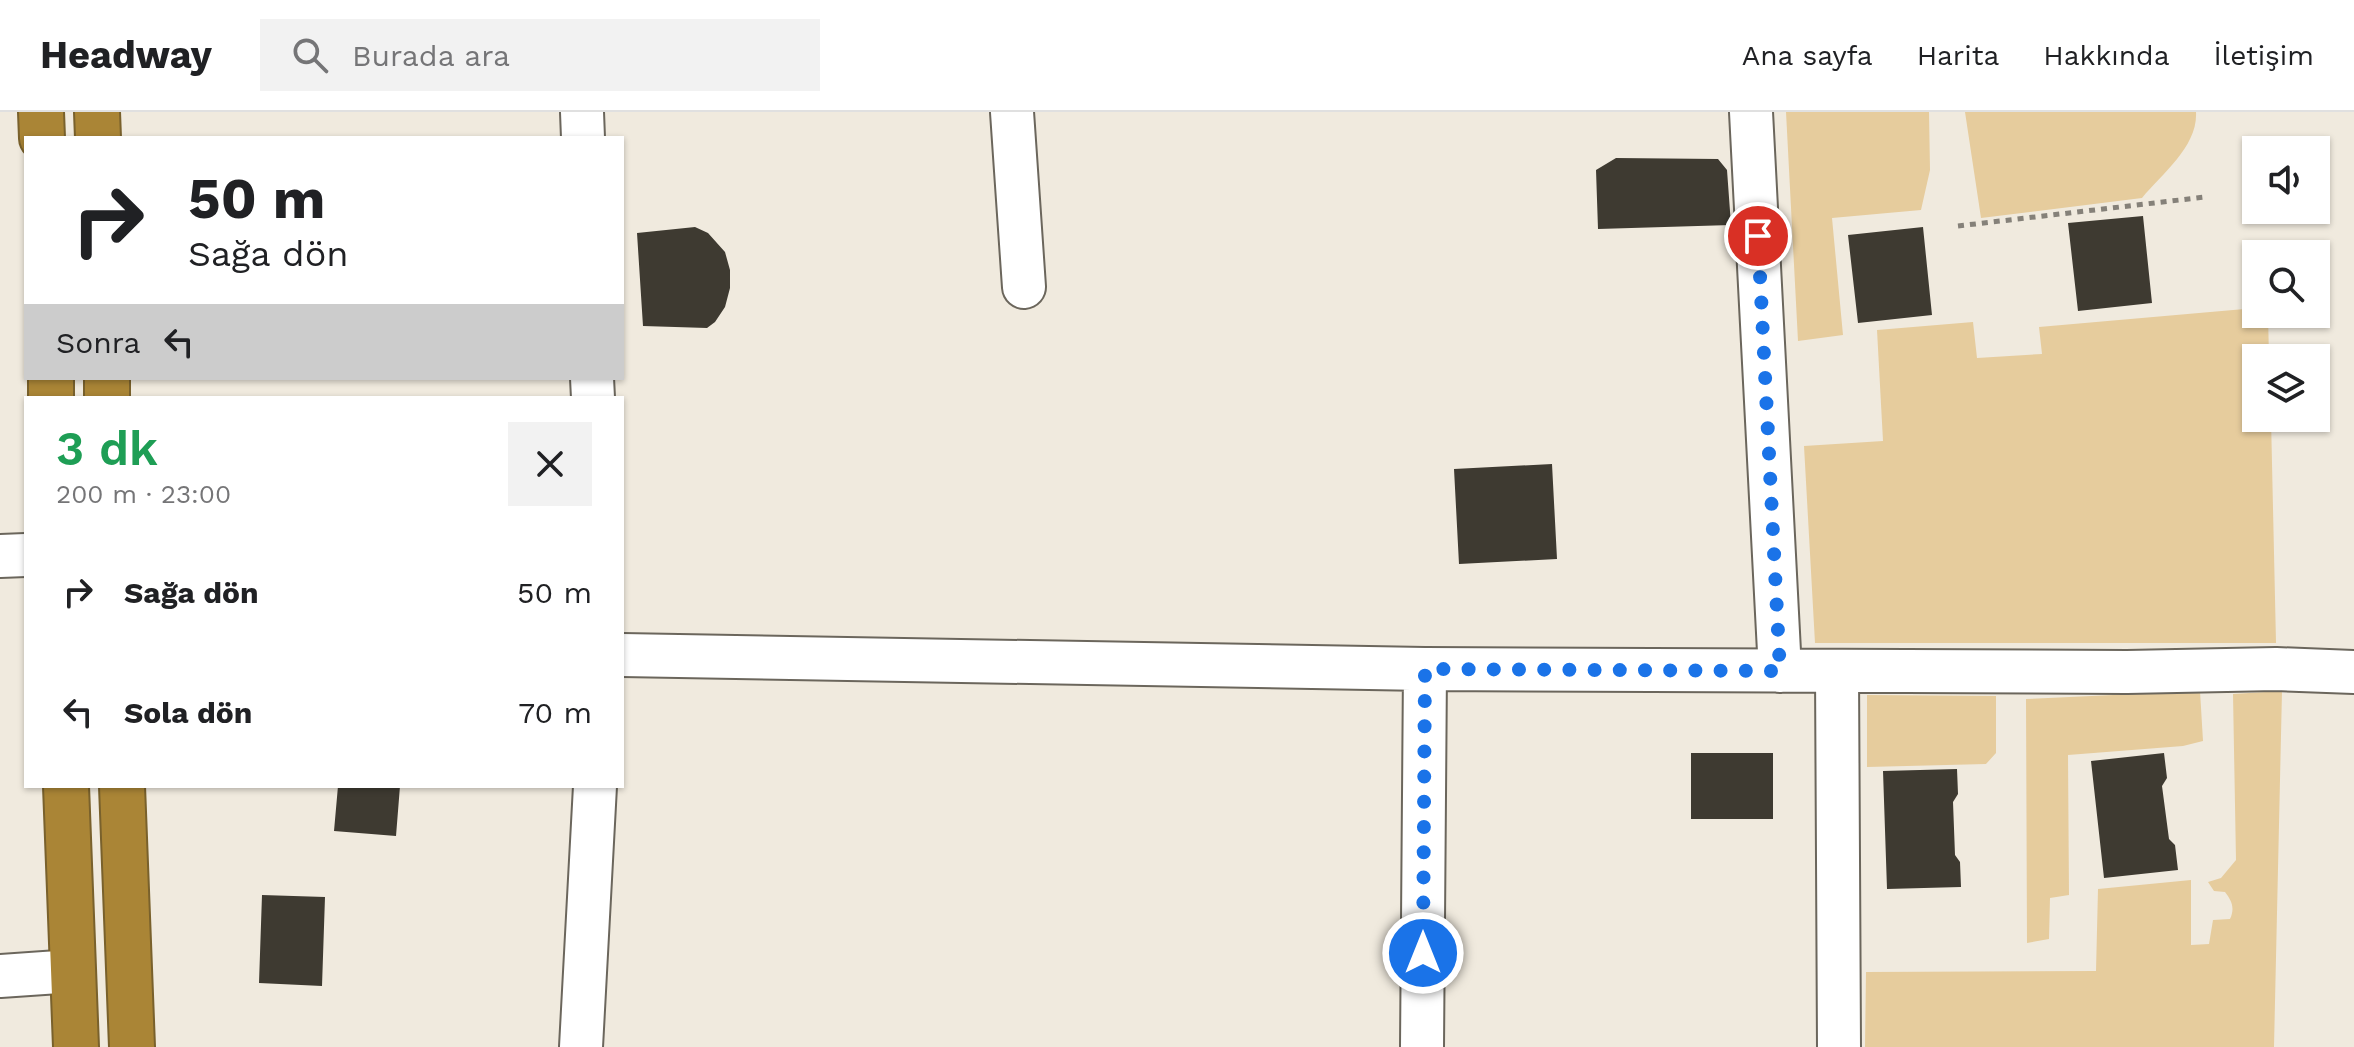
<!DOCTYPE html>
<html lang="tr">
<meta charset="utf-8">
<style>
:root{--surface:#fff;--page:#f2f2f2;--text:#202124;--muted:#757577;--line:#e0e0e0}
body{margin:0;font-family:"Work Sans",sans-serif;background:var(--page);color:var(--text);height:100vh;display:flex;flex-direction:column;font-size:30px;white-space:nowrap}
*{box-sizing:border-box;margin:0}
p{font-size:26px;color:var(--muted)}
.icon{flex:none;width:44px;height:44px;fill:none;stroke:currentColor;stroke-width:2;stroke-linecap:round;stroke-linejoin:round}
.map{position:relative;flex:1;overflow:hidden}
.side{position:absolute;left:24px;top:284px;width:600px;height:392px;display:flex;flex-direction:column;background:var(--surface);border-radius:0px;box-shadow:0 2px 6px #0004}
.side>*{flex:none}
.banner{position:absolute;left:24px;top:24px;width:600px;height:244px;border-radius:0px;box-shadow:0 2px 6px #0004;background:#fff;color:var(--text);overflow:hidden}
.tools{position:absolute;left:2242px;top:24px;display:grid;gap:16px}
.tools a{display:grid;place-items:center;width:88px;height:88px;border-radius:0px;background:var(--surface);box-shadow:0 2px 6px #0004;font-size:40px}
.pin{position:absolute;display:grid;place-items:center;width:68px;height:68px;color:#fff;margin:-34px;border:4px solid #fff;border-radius:50%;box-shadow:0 2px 8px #0007}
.me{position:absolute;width:88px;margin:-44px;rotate:0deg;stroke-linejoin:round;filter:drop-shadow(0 0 6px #0008)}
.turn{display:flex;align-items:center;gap:28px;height:168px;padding:0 32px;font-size:36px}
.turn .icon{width:104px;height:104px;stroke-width:2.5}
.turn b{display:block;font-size:56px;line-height:68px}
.then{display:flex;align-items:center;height:76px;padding:0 32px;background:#0003;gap:16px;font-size:30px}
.round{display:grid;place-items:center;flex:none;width:84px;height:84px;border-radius:0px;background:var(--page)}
.overview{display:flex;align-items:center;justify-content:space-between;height:136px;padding:0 32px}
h1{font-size:48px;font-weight:600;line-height:60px;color:#1e9e55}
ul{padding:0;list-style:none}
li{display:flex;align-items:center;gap:24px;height:120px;padding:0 32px}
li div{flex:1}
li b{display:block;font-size:30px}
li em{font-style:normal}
header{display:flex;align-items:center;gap:48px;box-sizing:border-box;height:112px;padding:0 40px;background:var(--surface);border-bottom:2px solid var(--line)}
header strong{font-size:38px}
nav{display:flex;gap:44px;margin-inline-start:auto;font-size:28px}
.search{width:560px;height:72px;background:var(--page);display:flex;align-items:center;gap:20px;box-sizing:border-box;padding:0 28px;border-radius:0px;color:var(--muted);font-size:30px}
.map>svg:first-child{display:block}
.green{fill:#e6cc9d}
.building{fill:#3e3a31}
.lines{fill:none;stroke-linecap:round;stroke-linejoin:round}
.minor-casing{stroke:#6b665c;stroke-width:46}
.highway-casing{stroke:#79612c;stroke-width:48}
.path{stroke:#858179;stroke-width:5;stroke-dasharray:6 6;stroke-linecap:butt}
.minor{stroke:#fff;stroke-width:42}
.highway{stroke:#aa8536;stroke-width:44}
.route{stroke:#1a73e8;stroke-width:14;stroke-dasharray:0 25.2}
</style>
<header>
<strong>Headway</strong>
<div class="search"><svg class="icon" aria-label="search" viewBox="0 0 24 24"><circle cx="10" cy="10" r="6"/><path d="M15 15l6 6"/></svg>Burada ara</div>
<nav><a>Ana sayfa</a><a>Harita</a><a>Hakkında</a><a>İletişim</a></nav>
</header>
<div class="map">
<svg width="2354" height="935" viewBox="0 0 2354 935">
<rect width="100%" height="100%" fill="#f0eade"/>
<path class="green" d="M1786,0h143l1,58 -9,40 -89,8 11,117 -45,6z
M1965,0h231c2,34 -33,61 -54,86l-161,20z
M2256,196v6h12l1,44h-13v60h15l5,225h-461l-11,-197 79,-5 -6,-111 96,-8 4,36 65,-4 -3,-27z
M2200,579l3,50 -20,5 -115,9 1,140 -19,3 -1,41 -22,4 -1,-244z
M2282,579l-8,356h-409l1,-75 230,-1 2,-82 93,-9v65l18,-1 4,-24 17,-1c5,-11 2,-18 -5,-27l-11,-1 -6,-9 13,-4 15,-18 -3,-166z
M1867,583l129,1v57l-10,11 -119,3z"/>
<path class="building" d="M1616,46l102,1 9,11 4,55 -133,4 -2,-59z
M2143,104l9,87 -74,8 -10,-88z
M695,115l13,6 17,19 5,18v18l-5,19 -10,15 -8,6 -64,-2 -6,-93z
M1923,115l9,88 -74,8 -10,-88z
M1552,352l5,95 -98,5 -5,-95z
M1691,641h82v66h-82z
M2164,641l3,25 -5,8 7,53 6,6 3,25 -74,8 -13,-117z
M1957,657l1,25 -5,8 2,53 5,7 1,25 -74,2 -4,-118z
M338,674h62l-4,50 -62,-5z
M262,783l63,2 -3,89 -63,-3z"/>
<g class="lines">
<defs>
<path id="minor" d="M582,0l1,26
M1012,0l12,175
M1751,0l29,559
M592,266l1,20
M0,444l26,-1
M622,543l803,14 702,3 149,-3 78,3
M1837,559l2,376
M0,864l73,-5
M581,935l14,-261
M1422,935l3,-378"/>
<path id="highway" d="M41,0l1,26
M97,0l1,26
M51,266v20
M107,266v20
M66,674l10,261
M122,674l10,261"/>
</defs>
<use href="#minor" class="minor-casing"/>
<use href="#highway" class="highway-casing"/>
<path class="path" d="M1958,114l247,-29"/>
<use href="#minor" class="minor"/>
<use href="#highway" class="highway"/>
</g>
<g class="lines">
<path class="route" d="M1423,841l2,-284 355,2 -22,-435"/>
</g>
</svg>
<div class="tools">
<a><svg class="icon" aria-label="sound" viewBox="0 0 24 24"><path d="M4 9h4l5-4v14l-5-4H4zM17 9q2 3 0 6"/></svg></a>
<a><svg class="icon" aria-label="search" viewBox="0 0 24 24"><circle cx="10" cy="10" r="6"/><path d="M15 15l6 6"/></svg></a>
<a><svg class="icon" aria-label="layers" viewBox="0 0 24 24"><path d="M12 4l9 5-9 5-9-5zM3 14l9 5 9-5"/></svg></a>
</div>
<div class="pin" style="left:1758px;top:124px;background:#d93025"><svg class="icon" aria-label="arrive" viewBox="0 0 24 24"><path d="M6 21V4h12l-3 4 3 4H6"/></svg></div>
<svg class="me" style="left:1423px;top:841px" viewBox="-20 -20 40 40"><circle r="17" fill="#1a73e8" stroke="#fff" stroke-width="3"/><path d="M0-11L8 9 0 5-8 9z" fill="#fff"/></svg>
<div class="banner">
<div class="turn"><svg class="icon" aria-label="right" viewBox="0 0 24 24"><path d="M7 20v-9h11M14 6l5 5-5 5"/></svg><div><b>50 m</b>Sağa dön</div></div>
<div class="then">Sonra<svg class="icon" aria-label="left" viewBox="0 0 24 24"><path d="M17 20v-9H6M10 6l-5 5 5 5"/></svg></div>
</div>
<section class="side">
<div class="overview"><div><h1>3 dk</h1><p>200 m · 23:00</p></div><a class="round"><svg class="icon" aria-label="close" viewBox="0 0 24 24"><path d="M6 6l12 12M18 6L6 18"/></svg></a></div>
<ul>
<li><svg class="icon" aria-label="right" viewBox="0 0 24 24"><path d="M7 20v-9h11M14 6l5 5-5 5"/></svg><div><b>Sağa dön</b></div><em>50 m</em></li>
<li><svg class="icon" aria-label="left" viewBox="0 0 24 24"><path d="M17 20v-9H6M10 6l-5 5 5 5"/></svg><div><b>Sola dön</b></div><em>70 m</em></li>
</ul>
</section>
</div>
